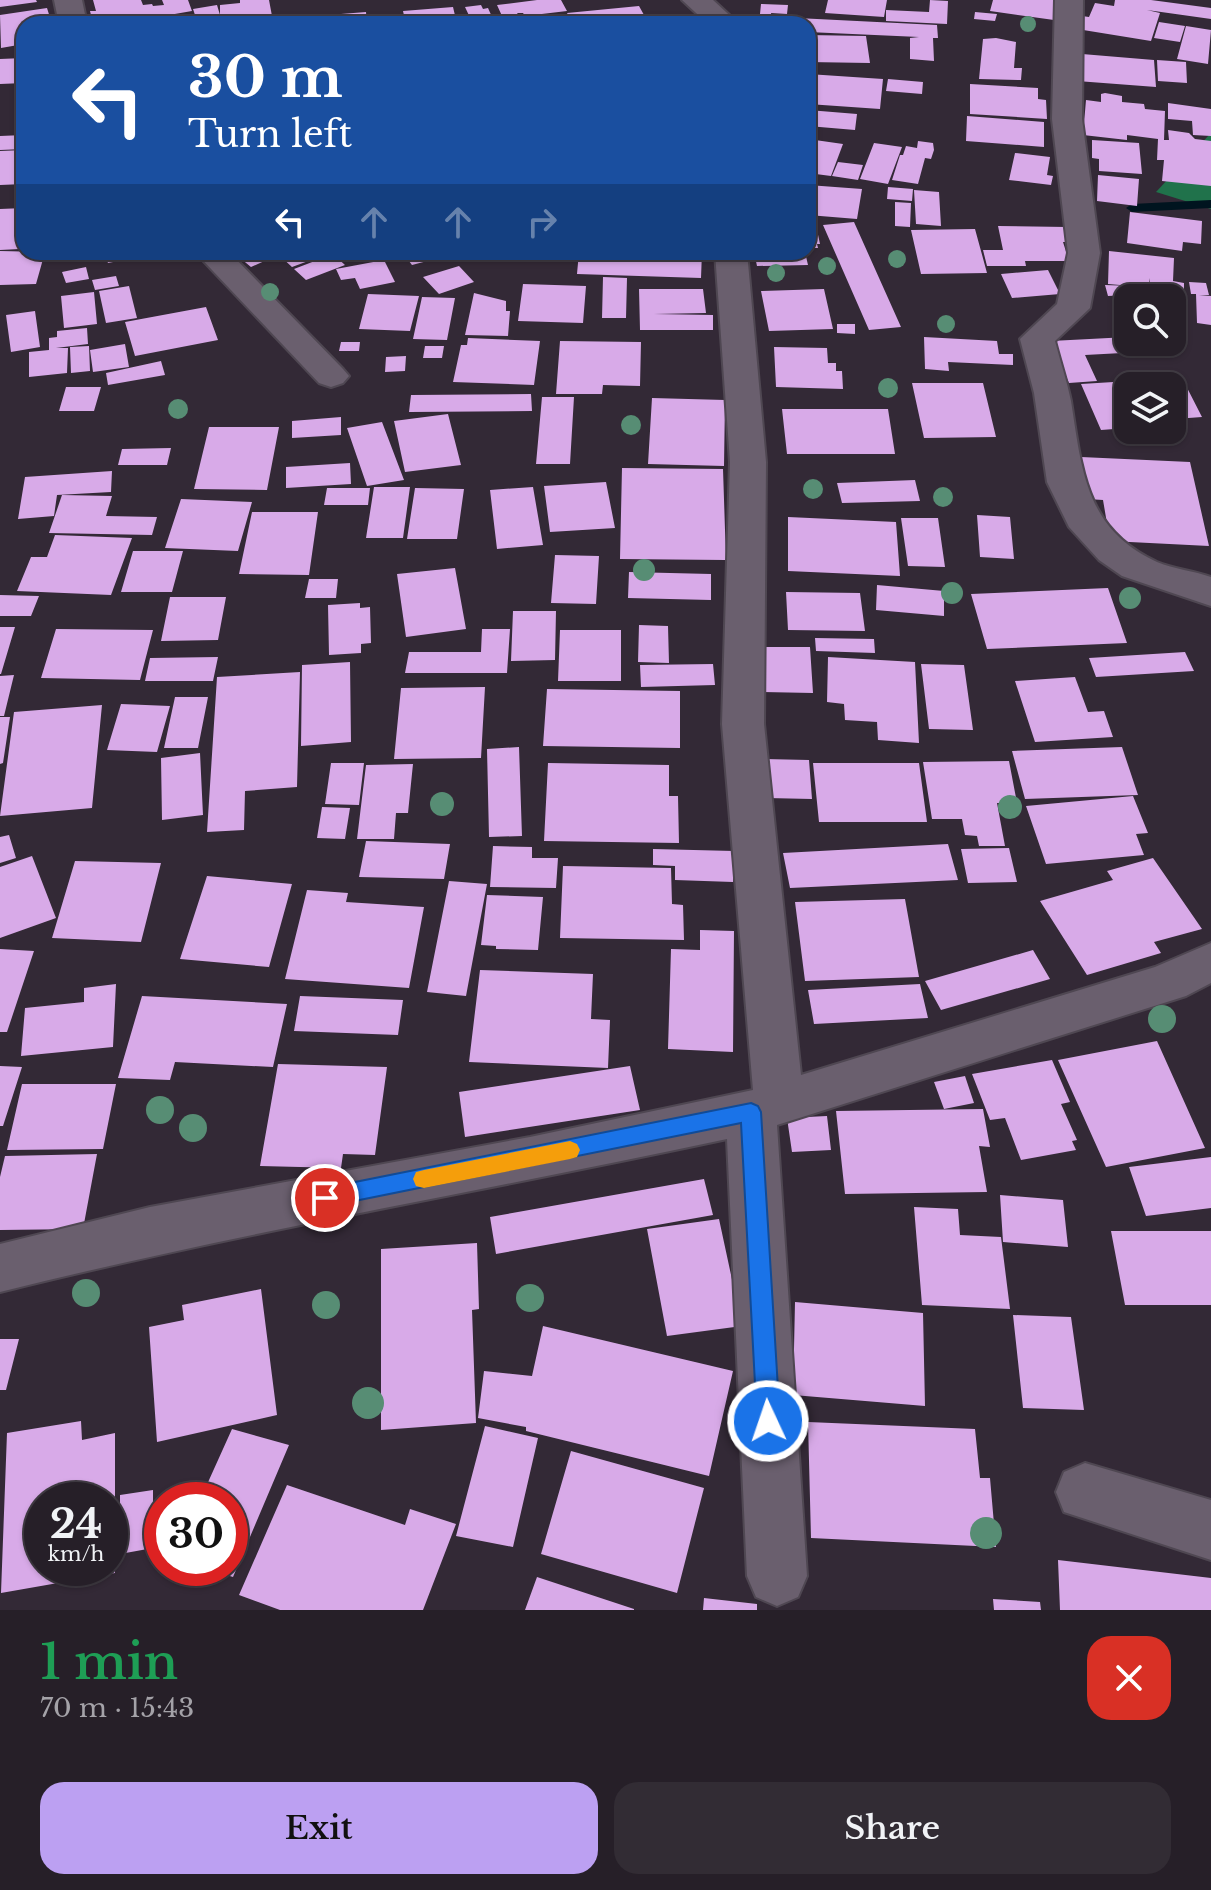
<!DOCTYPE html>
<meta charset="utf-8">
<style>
:root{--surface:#261f28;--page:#322c34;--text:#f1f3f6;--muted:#a4a2a8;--line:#423d45;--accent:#bca0f2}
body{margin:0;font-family:"Libre Baskerville",serif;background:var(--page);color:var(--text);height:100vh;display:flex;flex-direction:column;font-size:30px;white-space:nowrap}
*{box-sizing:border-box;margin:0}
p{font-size:26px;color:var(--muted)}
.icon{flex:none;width:44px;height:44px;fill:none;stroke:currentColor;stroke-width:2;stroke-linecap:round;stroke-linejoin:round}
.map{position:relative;height:1610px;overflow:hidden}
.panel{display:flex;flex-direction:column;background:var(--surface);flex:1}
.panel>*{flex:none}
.hud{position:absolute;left:16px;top:16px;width:800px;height:244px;border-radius:24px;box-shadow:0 2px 6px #0004,0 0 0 2px var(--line);background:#1a4fa0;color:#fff;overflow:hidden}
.buttons{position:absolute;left:1114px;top:284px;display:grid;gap:16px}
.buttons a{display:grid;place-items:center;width:72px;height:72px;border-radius:16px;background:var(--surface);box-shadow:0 2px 6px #0004,0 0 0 2px var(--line);font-size:40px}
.speed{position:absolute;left:24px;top:1482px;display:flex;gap:16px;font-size:40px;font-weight:700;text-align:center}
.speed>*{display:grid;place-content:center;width:104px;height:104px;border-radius:50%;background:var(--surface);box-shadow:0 2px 6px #0004,0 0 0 2px var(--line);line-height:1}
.speed small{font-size:20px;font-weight:400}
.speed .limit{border:12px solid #d22;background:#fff;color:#111}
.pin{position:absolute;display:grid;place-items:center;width:68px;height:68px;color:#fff;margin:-34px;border:4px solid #fff;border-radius:50%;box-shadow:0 2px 8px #0007}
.me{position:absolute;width:88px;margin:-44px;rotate:357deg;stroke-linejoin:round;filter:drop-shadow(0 0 6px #0008)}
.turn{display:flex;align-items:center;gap:28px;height:168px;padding:0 40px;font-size:36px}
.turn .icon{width:104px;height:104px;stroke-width:2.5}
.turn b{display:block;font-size:56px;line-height:68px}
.lanes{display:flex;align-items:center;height:76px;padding:0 40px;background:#0003;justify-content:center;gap:40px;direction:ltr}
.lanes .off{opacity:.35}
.round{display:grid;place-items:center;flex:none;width:84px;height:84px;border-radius:24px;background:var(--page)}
.summary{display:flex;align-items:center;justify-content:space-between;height:136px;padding:0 40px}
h1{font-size:48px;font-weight:600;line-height:60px;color:#1e9e55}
.primary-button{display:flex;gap:16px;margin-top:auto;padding:16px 40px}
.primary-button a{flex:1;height:92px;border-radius:24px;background:var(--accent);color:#111;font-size:32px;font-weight:600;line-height:92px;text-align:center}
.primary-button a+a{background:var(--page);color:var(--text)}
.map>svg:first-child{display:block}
.forest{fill:#20724b}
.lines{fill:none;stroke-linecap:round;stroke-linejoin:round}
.stream{fill:#00141f;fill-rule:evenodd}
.building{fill:#d8aae8;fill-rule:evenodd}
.street-casing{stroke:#4f4752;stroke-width:4}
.street{fill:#6a5f6e;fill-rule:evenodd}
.tree{fill:#578d74}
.route{fill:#1a73e8;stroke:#114b97;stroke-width:2}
.slow{fill:#f59e0b}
</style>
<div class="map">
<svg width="1211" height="1610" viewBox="0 0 1211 1610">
<rect width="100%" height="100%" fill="#332936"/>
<path class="forest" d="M1211,133v76l-55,-17z"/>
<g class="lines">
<path class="stream" d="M1211,200v8l-79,4 -6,-4 6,-4z"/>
</g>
<path class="building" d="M0,0h36l1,2 -37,5z
M93,0h48l2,5 9,-1 1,2 11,-1 -2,-5h26l4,11 -23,4 3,9h-44l15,-4 -1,-4 -49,7 -3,-12h6z
M240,0h29l3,16 -7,1 1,7h-40v-8h-6v-11l20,-2z
M537,0h24l6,11 -42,5 -2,-3h-6l3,4 6,-1 4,8h-57l-8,-17 16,-2 2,4 5,-1 4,9 10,-1 -5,-11z
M828,0h59l-3,17 -59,-4z
M930,0l18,1 -1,23 -61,-3v-11l43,2z
M993,0h67l-6,20 -64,-9z
M1115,0h36l60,8v11l-64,-9 13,3 -9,28 -74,-12 5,-13 7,1 6,-14 19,3z
M761,4l27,1 -1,9 -16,-1 2,11h-15l-1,-10h3z
M217,5l3,10 -10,2 3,6 9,-2 1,3h-25l-5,-15z
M639,6l10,18h-76l-6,-11z
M453,7l4,17h-51l-3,-13z
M47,8l5,16h-28v20l-23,4 -1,-33z
M366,12l1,12h-24l-2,-10z
M975,12l22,2 -2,7 -21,-2z
M334,17l3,7h-49v-2z
M777,17l160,8 1,13h-5l1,23 -24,-2v-21l9,-1 -111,-5v-8h-31z
M1159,22l26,4 -5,16 -26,-4z
M1186,26l25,4 -3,34 -31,-5z
M808,35l58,1 4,27 -62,-1z
M996,38l20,4 -2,26h8l-1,12 -42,-1 4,-40z
M1082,54l72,6 2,27 -79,-6z
M24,58v25l-24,1v-25z
M1157,60l29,2 1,21 -29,-2z
M808,74l75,5 -3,30 -72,-5z
M888,79l35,3 -1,12 -36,-3z
M970,84l68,4v11l8,1 1,19 -77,-5z
M1105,93l17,3v6l22,2 1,5 20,2 -1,29h5l-1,-10 21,3 6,6 16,2v45l-49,-5 2,-21h-7l1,-21 -31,-4v5l-44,-5 3,-35 15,2v-8z
M1168,103l43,6v27l-18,-1 -1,-14 -24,-2z
M808,110l49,4 -2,16 -47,-4z
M967,116l77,6v25l-78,-6z
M24,135v14l-24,1v-14z
M808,139l35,5 -12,32 -23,-3z
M1092,140l47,3 3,31 -43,-3v-12l-7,-1z
M918,141l15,2 1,7 -3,9 -6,-1 -7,26 -26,-4 8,-25h3l3,-9 11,2z
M874,143l28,4 -14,37 -28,-5z
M24,150v34l-24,1v-34z
M1015,153l35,4 -3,18 6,1 -2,9 -42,-5z
M838,162l25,3 -5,15 -26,-4z
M1098,175l41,4 -2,27 -40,-5z
M808,185l54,4 -5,30 -49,-4z
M888,187l25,2 -1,12 -25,-2z
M914,190l25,2 2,34 -25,-2z
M895,202l16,1 -1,24 -15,-1z
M24,208v31l-4,10 -20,1v-41z
M1130,212l72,9 -1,23 -18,-2 -1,9 -55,-8z
M854,222l47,105 -32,3 -46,-105z
M998,226l69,1 4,15h-8l6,19h-44l1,5h-39l-4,-16h20z
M975,229l12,44 -66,1 -10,-44z
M817,230l3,14h-3l1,4h-10v-17z
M0,251l45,1 -9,32 -36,1z
M1109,251l65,7 -1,23 11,2v12l-33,-4 -2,-13v11l3,5 -44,2 -3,-11 27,1 -24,-2z
M104,252h55v1l-51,10z
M247,252h12l10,7 -18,8 -11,-9 13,-2z
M288,252h45l-41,15 -13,-12z
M402,252h56v1l-46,12z
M579,252h123l-1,26 -124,-4z
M754,252h51l3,13 -51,1z
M333,254l12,11 -39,15 -12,-11z
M384,260l11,22 -35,7 -5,-11 -14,2 -5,-11z
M459,266l15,16 -35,12 -16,-17z
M86,267l3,12 -23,4 -4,-11z
M1048,270l12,24 -48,4 -11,-24z
M116,276l3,10 -24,4 -3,-10z
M603,277l24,1 -1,40h-24z
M1189,282l17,1 3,12h-10l12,1v29l-14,-2 -1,-29h-5z
M523,284l63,2 -3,37 -65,-2z
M129,286l8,32 -31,5 -7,-32z
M639,289h64l3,24 -52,1 59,1v15h-73z
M824,289l9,40 -64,2 -8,-40z
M94,292l3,32 -33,4 -3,-32z
M474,293l32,8v10h4l-2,25 -43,-1z
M368,294l51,2 -9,35 -51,-2z
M422,297l33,1 -8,42 -34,-1z
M1128,297v29h-5l-10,-28z
M1175,297l10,29h-13v-29z
M206,307l12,33 -83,16 -10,-34z
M35,311l5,36 -29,5 -5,-37z
M837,324h18v10l-18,-1z
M87,328l1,16 -32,4h12l-1,25 -38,4v-25l20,-2v-12l8,-1v-6z
M924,337l73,4 2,13h14v11l-65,-3 1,9 -24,-2z
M1128,337v5h46l4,8 -93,5 12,26 -28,2 -18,-42z
M468,338l72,3 -6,44 -81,-3 8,-37h6z
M560,341l81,1 -1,44 -37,-1 -1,9h-46z
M341,342h19l-1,9h-20z
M125,344l4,23 -36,5 -3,-22z
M89,346l1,25 -19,2 -1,-26z
M425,346h19l-2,12h-19z
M774,347l53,1 1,15h8v8h6l1,18 -67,-2z
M406,356l-1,15 -20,1 1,-15z
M161,361l4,14 -57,10 -2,-12z
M1181,376l21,41 -27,2 -3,-6v-27h-13l-4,-8z
M1146,380l2,6h-20v42l-27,2 -20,-46z
M912,383h71l13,54 -72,1z
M66,387h35l-7,24h-35z
M531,394l1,17 -123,1 2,-17z
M542,397h32l-4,67h-34z
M652,398l73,2 -1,66 -76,-2z
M782,409h106l7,45h-108z
M448,414l13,51 -56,7 -11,-51z
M341,417v18l-49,3v-17z
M382,422l22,58 -37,6 -20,-58z
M209,427h70l-12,63 -73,-1z
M171,448l-4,17h-49l4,-16z
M1081,457l109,5 19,84 -99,-5 -7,-41 -16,-1z
M350,463l1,21 -65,4v-21z
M622,468l101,1 3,91 -106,-1z
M112,471l-1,21 -54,3 -3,21 -36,3 7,-42z
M915,480l5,21 -78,2 -5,-20z
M606,482l9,46 -65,4 -6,-46z
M374,487h36l-7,51h-37z
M533,487l10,58 -46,4 -7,-59z
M327,488h43l-2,17h-44z
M415,488l49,1 -7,50h-50z
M62,495l50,1 -6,20 51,1 -5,18 -103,-2z
M181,499l71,3 -14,49 -73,-3z
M252,512h66l-9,63 -70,-1z
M977,515l33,2 4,42 -34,-2z
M788,517l108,5 4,54 -112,-5z
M901,518h37l7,49 -37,-1z
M55,535l77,3 -21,57 -94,-4 14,-34h16z
M133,551h50l-11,41h-51z
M555,555l44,1 -3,48 -45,-1z
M455,568l11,61 -60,8 -9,-63z
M629,572l82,2v26l-83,-2z
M309,579h29l-2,19h-31z
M877,585l67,6v25l-68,-6z
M1108,588l19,55 -140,6 -16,-55z
M786,592l74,1 5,38 -77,-1z
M0,595l39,1 -8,20h-31z
M170,597h56l-8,43 -57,1z
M360,603v5l10,-1 1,36 -10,1v9l-32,2 -1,-50z
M513,611h43l-1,49 -44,1z
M639,625l29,1 1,37 -31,-1z
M0,627h15l-14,47h-1z
M56,629l97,1 -13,50 -99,-2z
M482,629h28l-3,44h-102l4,-21h72z
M560,630h61v51h-63z
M815,638l59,1 1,14 -59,-2z
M761,647h49l3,46 -50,-1z
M1185,652l9,19 -98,6 -7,-19z
M218,657l-5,24h-68l5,-23z
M828,657l87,5 4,81 -41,-3 -1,-18 -32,-2 -1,-16 -17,-2z
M350,662l1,80 -50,4 1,-81z
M713,664l2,21 -74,2 -1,-22z
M921,664l43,1 9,65 -44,-1z
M300,672l-3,115 -52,4 -1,39 -37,2 10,-155z
M14,675l-10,41h-4v-40z
M1075,677l13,35 16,-1 9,26 -78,5 -20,-61z
M485,687l-4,71 -87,1 7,-71z
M547,689l133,2v57l-137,-2z
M175,697h33l-10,51h-34z
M121,704l49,2 -13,46 -50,-2z
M102,705l-10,103 -92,8 14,-104z
M0,717h10l-7,46 -3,1z
M519,747l3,89 -33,1 -2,-88z
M1122,747l16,48 -113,4 -13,-48z
M200,753l3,62 -41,5 -1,-62z
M764,759l45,1 3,39 -45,-1z
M1009,761l8,42h-20l8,43h-26l-2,-10 -12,-1 -3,-16h-30l-9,-57z
M331,763h33l-5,42 -34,-1z
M548,763l121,2v31h9l1,47 -135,-2z
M813,763h106l8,59h-108z
M413,764l-5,49h-12l-2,26h-37l9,-74z
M1133,796l15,37 -12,1 8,21 -98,9 -20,-58z
M322,807l28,1 -5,31 -28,-1z
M9,835l7,23 -16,5v-26z
M366,841l84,3 -6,35 -85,-2z
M948,844l10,36 -168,8 -7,-35z
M493,846l39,1v11h26l-2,30 -66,-1z
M1009,848l8,34 -49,1 -7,-34z
M653,849l81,2 -1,31 -58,-2v-14l-22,-1z
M32,856l24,62 -56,20v-71z
M1153,858l49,71 -48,13 7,11 -74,22 -47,-74 73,-21 -6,-9z
M75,861l86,2 -20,79 -89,-4z
M563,866l108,2 1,36 11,1 1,35 -124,-2z
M207,876l85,8 -23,83 -89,-8z
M449,881l38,3 -21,112 -39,-4z
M307,890l41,3 -2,9 78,5 -15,81 -124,-9z
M487,895l56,2 -5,53 -42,-1v-3l-15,-1z
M905,899l14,78 -114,4 -10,-79z
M700,930l34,1 -1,121 -65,-3 3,-100 29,1z
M0,949l34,2 -27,81h-7z
M1033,950l17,29 -109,31 -16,-29z
M480,970l113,4 -2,45 19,1 -2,48 -139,-6z
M116,984l-3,63 -92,9 4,-48 59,-6v-14z
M920,984l8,34 -114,6 -6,-34z
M142,996l145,8 -14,63 -98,-5 -5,18 -52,-2z
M300,996l103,4 -5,35 -104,-4z
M1157,1041l48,107 -99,19 -48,-107z
M1052,1060l18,42 -9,2 16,36 -5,1 4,9 -55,10 -16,-42 -15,2 -18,-46z
M278,1064l109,3 -12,88 -32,-1 -2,14 -81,-2z
M0,1066l22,1 -19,59h-3z
M630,1066l10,44 -175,27 -6,-45z
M965,1076l9,27 -30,6 -10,-27z
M22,1084h94l-13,65 -96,1z
M983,1109l7,38 -11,-1 8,46 -142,2 -9,-83z
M827,1116l4,34 -39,2 -5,-34z
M97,1154l-14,75 -83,1v-53l5,-21z
M1211,1157v51l-65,8 -17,-49z
M704,1179l9,36 -217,39 -6,-37z
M1000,1195l63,5 5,47 -65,-5z
M914,1207l44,2 2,26 41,2 9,72 -88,-4z
M719,1219l23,107 -75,10 -20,-107z
M1111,1231h100v74h-86z
M477,1243l2,66 -7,1 4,113 -95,7v-181z
M261,1289l16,126 -120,27 -8,-115 35,-7 -2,-15z
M795,1302l128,11 2,93 -132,-11z
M1013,1315l58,2 13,93 -61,-2z
M543,1326l190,45 -24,105 -183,-45v-4l-48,-9 6,-47 48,5z
M0,1339h19l-13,51h-6z
M81,1421l1,19 33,-7v140l-114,20 6,-160zM42,1500h68v68h-68z
M808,1422l167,7 5,49h10l6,69 -185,-9z
M485,1426l53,12 -25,109 -57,-11z
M232,1429l57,16 -56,132 -26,-8 23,-1v-68h-30z
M571,1451l133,37 -27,105 -136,-39z
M287,1485l118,40 5,-16 46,15 -33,86h-143l-41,-15z
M153,1490v58l-33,6v-59z
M1058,1560l153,18v32h-151z
M537,1577l97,32v1h-109z
M704,1598l53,6v6h-54z
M993,1599l47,3 1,8h-47z"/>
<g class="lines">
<defs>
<path id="street" d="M54,0h28l5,24h-28z
M682,0h31l26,24h-31z
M1055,0h28l-1,119 18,134 -10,55 -35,33c5,20 12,40 16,60 11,69 14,128 86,161 17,7 37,9 54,15v29l-89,-30 -23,-16 -30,-33 -22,-45 -13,-89 -14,-54 37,-35 11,-51 -16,-134z
M195,252h34l114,117 6,7 -6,7 -12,4 -12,-4z
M715,252h32l19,210 -2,262 37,351 354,-108 56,-24v40l-25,13 -409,129 30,451 -9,21 -21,9 -21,-9 -9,-21 -20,-437c-242,52 -487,93 -727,153v-48l150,-37 380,-70 223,-47 -31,-366 8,-262z
M1085,1463l126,37v60l-147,-48 -8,-20 8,-20z"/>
</defs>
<use href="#street" class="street-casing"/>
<use href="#street" class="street"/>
</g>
<g class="tree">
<circle cx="1028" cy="24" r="8"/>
<circle cx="897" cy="259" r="9"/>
<circle cx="827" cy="266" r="9"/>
<circle cx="776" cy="273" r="9"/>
<circle cx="270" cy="292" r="9"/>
<circle cx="946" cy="324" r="9"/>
<circle cx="888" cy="388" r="10"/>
<circle cx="178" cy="409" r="10"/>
<circle cx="631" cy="425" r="10"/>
<circle cx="813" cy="489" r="10"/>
<circle cx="943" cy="497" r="10"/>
<circle cx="644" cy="570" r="11"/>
<circle cx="952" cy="593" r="11"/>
<circle cx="1130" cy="598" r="11"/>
<circle cx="442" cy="804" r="12"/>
<circle cx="1010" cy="807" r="12"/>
<circle cx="1162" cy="1019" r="14"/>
<circle cx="160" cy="1110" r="14"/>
<circle cx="193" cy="1128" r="14"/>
<circle cx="86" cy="1293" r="14"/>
<circle cx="530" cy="1298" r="14"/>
<circle cx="326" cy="1305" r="14"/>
<circle cx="368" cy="1403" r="16"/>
<circle cx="986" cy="1533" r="16"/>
</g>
<path class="route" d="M751,1103l7,3 3,6 19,309 -3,8 -9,3 -8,-3 -3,-8 -16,-298 -416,84 -7,-2 -4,-7 4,-7 7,-3z"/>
<path class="slow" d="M570,1141l7,3 3,6 -3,7 -7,2 -146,29 -8,-2 -3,-7 3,-7 8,-2z"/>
</svg>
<div class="buttons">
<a><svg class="icon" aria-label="search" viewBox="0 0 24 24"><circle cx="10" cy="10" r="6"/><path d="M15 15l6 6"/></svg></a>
<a><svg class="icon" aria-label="layers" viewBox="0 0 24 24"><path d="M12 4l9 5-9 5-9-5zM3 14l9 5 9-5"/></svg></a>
</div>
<div class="speed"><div>24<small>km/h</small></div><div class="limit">30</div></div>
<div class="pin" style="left:325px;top:1198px;background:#d93025"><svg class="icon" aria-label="arrive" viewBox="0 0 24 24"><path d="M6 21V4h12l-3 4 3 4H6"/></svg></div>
<svg class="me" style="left:768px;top:1421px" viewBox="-20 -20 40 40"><circle r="17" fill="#1a73e8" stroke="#fff" stroke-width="3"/><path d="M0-11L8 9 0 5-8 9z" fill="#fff"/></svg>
<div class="hud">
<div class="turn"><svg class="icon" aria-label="left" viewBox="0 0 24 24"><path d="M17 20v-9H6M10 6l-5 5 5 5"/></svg><div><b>30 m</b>Turn left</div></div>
<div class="lanes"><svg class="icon" aria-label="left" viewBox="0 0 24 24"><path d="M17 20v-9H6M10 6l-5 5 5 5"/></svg><svg class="icon off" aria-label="ahead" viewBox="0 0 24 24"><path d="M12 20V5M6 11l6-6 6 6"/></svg><svg class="icon off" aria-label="ahead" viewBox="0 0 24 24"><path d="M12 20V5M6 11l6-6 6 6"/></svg><svg class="icon off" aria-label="right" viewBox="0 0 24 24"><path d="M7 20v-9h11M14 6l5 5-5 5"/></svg></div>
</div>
</div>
<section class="panel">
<div class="summary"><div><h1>1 min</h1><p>70 m · 15:43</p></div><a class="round" style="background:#d93025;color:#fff"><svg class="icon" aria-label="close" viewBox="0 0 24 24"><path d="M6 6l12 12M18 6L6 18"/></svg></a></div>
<div class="primary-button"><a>Exit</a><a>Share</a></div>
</section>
